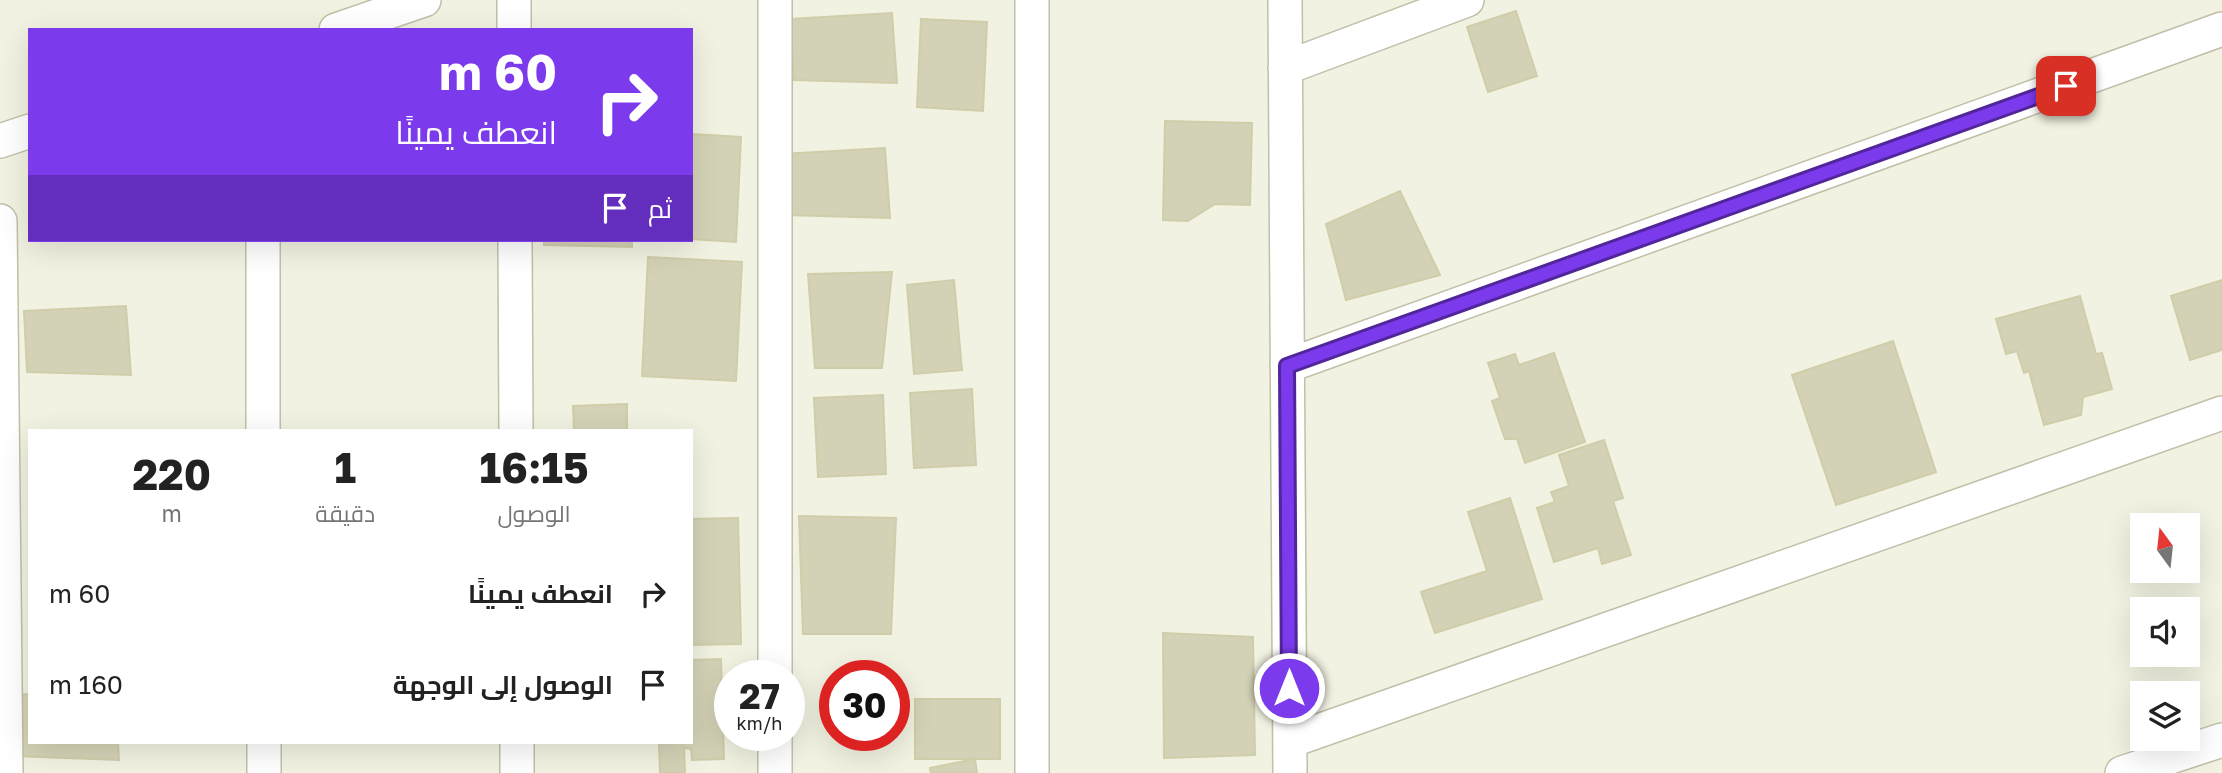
<!DOCTYPE html>
<html lang="ar">
<meta charset="utf-8">
<style>
:root{--surface:#fff;--page:#f2f2f2;--text:#222;--muted:#767676}
body{margin:0;font-family:"Golos Text",Cairo,sans-serif;background:var(--page);color:var(--text);direction:rtl;height:100vh;display:flex;flex-direction:column;font-size:26px;white-space:nowrap}
*{box-sizing:border-box;margin:0}
p{font-size:23px;color:var(--muted)}
.icon{flex:none;width:38px;height:38px;fill:none;stroke:currentColor;stroke-width:2;stroke-linecap:round;stroke-linejoin:round}
.map{position:relative;flex:1;overflow:hidden;direction:ltr}
.drawer{position:absolute;left:28px;top:429px;width:665px;height:315px;display:flex;flex-direction:column;background:var(--surface);border-radius:0px;box-shadow:0 7px 28px #0002;direction:rtl}
.drawer>*{flex:none}
.hud{position:absolute;left:28px;top:28px;width:665px;height:214px;border-radius:0px;box-shadow:0 7px 28px #0002;direction:rtl;background:#7c3aed;color:#fff;overflow:hidden}
.needle{width:46px;rotate:345deg}
.tools{position:absolute;left:2130px;top:513px;display:grid;gap:14px}
.tools a{display:grid;place-items:center;width:70px;height:70px;border-radius:0px;background:var(--surface);box-shadow:0 7px 28px #0002;font-size:35px}
.speed{position:absolute;left:714px;top:660px;display:flex;gap:14px;font-size:35px;font-weight:700;text-align:center}
.speed>*{display:grid;place-content:center;width:91px;height:91px;border-radius:50%;background:var(--surface);box-shadow:0 7px 28px #0002;line-height:1}
.speed small{font-size:18px;font-weight:400}
.speed .limit{border:10px solid #d22;background:#fff;color:#111}
.pin{position:absolute;display:grid;place-items:center;width:60px;height:60px;color:#fff;margin:-30px;border-radius:14px;box-shadow:0 4px 10px #0006}
.me{position:absolute;width:77px;margin:-38px;rotate:0deg;stroke-linejoin:round;filter:drop-shadow(0 0 5px #0008)}
.turn{display:flex;align-items:center;gap:24px;height:147px;padding:0 21px;font-size:32px}
.turn .icon{width:91px;height:91px;stroke-width:2.5}
.turn b{display:block;font-size:49px;line-height:60px}
.then{display:flex;align-items:center;height:66px;padding:0 21px;background:#0003;gap:14px;font-size:26px}
.eta{display:flex;justify-content:space-evenly;align-items:center;height:119px;text-align:center}
.eta b{font-size:42px;font-weight:700;line-height:49px}
ul{padding:0;list-style:none}
li{display:flex;align-items:center;gap:21px;height:91px;padding:0 21px}
li div{flex:1}
li b{display:block;font-size:26px}
li em{font-style:normal}
.map>svg:first-child{display:block}
.building{fill:#d4d2b6;stroke:#d0cda9;stroke-width:2}
.lines{fill:none;stroke-linecap:round;stroke-linejoin:round}
.street-casing{stroke:#c1bfa7;stroke-width:36}
.street{stroke:#fff;stroke-width:33}
.route-casing{stroke:#51269a;stroke-width:18}
.route{stroke:#7c3aed;stroke-width:12}
</style>
<div class="map">
<svg width="2222" height="773" viewBox="0 0 2222 773">
<rect width="100%" height="100%" fill="#f2f2e2"/>
<path class="building" d="M1516,11l21,65 -49,16 -21,-65z
M892,13l5,70 -103,-3 -4,-61z
M921,19l66,3 -4,89 -66,-4z
M1165,121l87,2 -2,82 -35,-1 -27,17 -25,-1z
M691,134l50,3 -5,105 -45,-3z
M885,148l5,70 -104,-3 -3,-61z
M1400,191l40,84 -94,25 -20,-76z
M544,240h88v7l-88,-2z
M648,257l94,5 -6,119 -94,-5z
M892,272l-10,96h-67l-7,-94z
M954,280l8,90 -48,4 -7,-89z
M2222,280v70l-32,10 -19,-64z
M2080,296l16,58 6,-1 10,36 -29,8 -2,18 -37,10 -15,-54 -5,2 -7,-22 -11,3 -10,-35z
M126,306l5,69 -104,-3 -3,-61z
M1893,341l43,131 -100,33 -44,-130z
M1554,353l31,89 -60,21 -8,-24h-12l-13,-38 8,-3 -12,-35 27,-9 4,11z
M972,389l4,76 -62,3 -4,-75z
M883,395l3,79 -68,3 -4,-79z
M627,404v26h-53l-1,-24z
M1604,440l19,58 -10,3 18,54 -29,9 -4,-16 -44,14 -17,-54 18,-6 -4,-10 18,-6 -10,-31z
M1510,498l32,101 -107,34 -14,-41 66,-21 -19,-59z
M799,516l97,2 -5,116h-88z
M738,518l3,126 -50,1v-126z
M1163,633l90,4 2,118 -91,3z
M721,659l3,100 -32,1 -1,-11 -7,-1 1,25h-25l-1,-31h32v-82z
M30,694v48h88l1,18 -104,-4 -3,-61z
M915,699h85v60h-85z
M975,759l2,14h-46l-1,-5z"/>
<g class="lines">
<defs>
<path id="street" d="M514,0v30
M775,0v676
M1032,0v773
M1285,0l5,773
M336,30l88,-30
M1285,68l182,-68
M0,141l30,-10
M0,221l6,552
M263,240v190
M515,240l1,190
M1287,366l935,-337
M775,735v38
M1290,741l932,-328
M264,742v31
M517,742v31
M2122,773l100,-33"/>
</defs>
<use href="#street" class="street-casing"/>
<use href="#street" class="street"/>
</g>
<g class="lines">
<defs>
<path id="route" d="M1289,688l-2,-322 779,-280"/>
</defs>
<use href="#route" class="route-casing"/>
<use href="#route" class="route"/>
</g>
</svg>
<div class="tools">
<a><svg class="needle" viewBox="-14 -14 28 28"><path d="M0-13l5 13h-10z" fill="#e53935"/><path d="M0 13l5-13h-10z" fill="#767676"/></svg></a>
<a><svg class="icon" aria-label="sound" viewBox="0 0 24 24"><path d="M4 9h4l5-4v14l-5-4H4zM17 9q2 3 0 6"/></svg></a>
<a><svg class="icon" aria-label="layers" viewBox="0 0 24 24"><path d="M12 4l9 5-9 5-9-5zM3 14l9 5 9-5"/></svg></a>
</div>
<div class="speed"><div>27<small>km/h</small></div><div class="limit">30</div></div>
<div class="pin" style="left:2066px;top:86px;background:#d93025"><svg class="icon" aria-label="arrive" viewBox="0 0 24 24"><path d="M6 21V4h12l-3 4 3 4H6"/></svg></div>
<svg class="me" style="left:1289px;top:688px" viewBox="-20 -20 40 40"><circle r="17" fill="#7c3aed" stroke="#fff" stroke-width="3"/><path d="M0-11L8 9 0 5-8 9z" fill="#fff"/></svg>
<div class="hud">
<div class="turn"><svg class="icon" aria-label="right" viewBox="0 0 24 24"><path d="M7 20v-9h11M14 6l5 5-5 5"/></svg><div><b>60 m</b>انعطف يمينًا</div></div>
<div class="then">ثم<svg class="icon" aria-label="arrive" viewBox="0 0 24 24"><path d="M6 21V4h12l-3 4 3 4H6"/></svg></div>
</div>
<section class="drawer">
<div class="eta">
<div><b>16:15</b><p>الوصول</p></div>
<div><b>1</b><p>دقيقة</p></div>
<div><b>220</b><p>m</p></div>
</div>
<ul>
<li><svg class="icon" aria-label="right" viewBox="0 0 24 24"><path d="M7 20v-9h11M14 6l5 5-5 5"/></svg><div><b>انعطف يمينًا</b></div><em>60 m</em></li>
<li><svg class="icon" aria-label="arrive" viewBox="0 0 24 24"><path d="M6 21V4h12l-3 4 3 4H6"/></svg><div><b>الوصول إلى الوجهة</b></div><em>160 m</em></li>
</ul>
</section>
</div>
